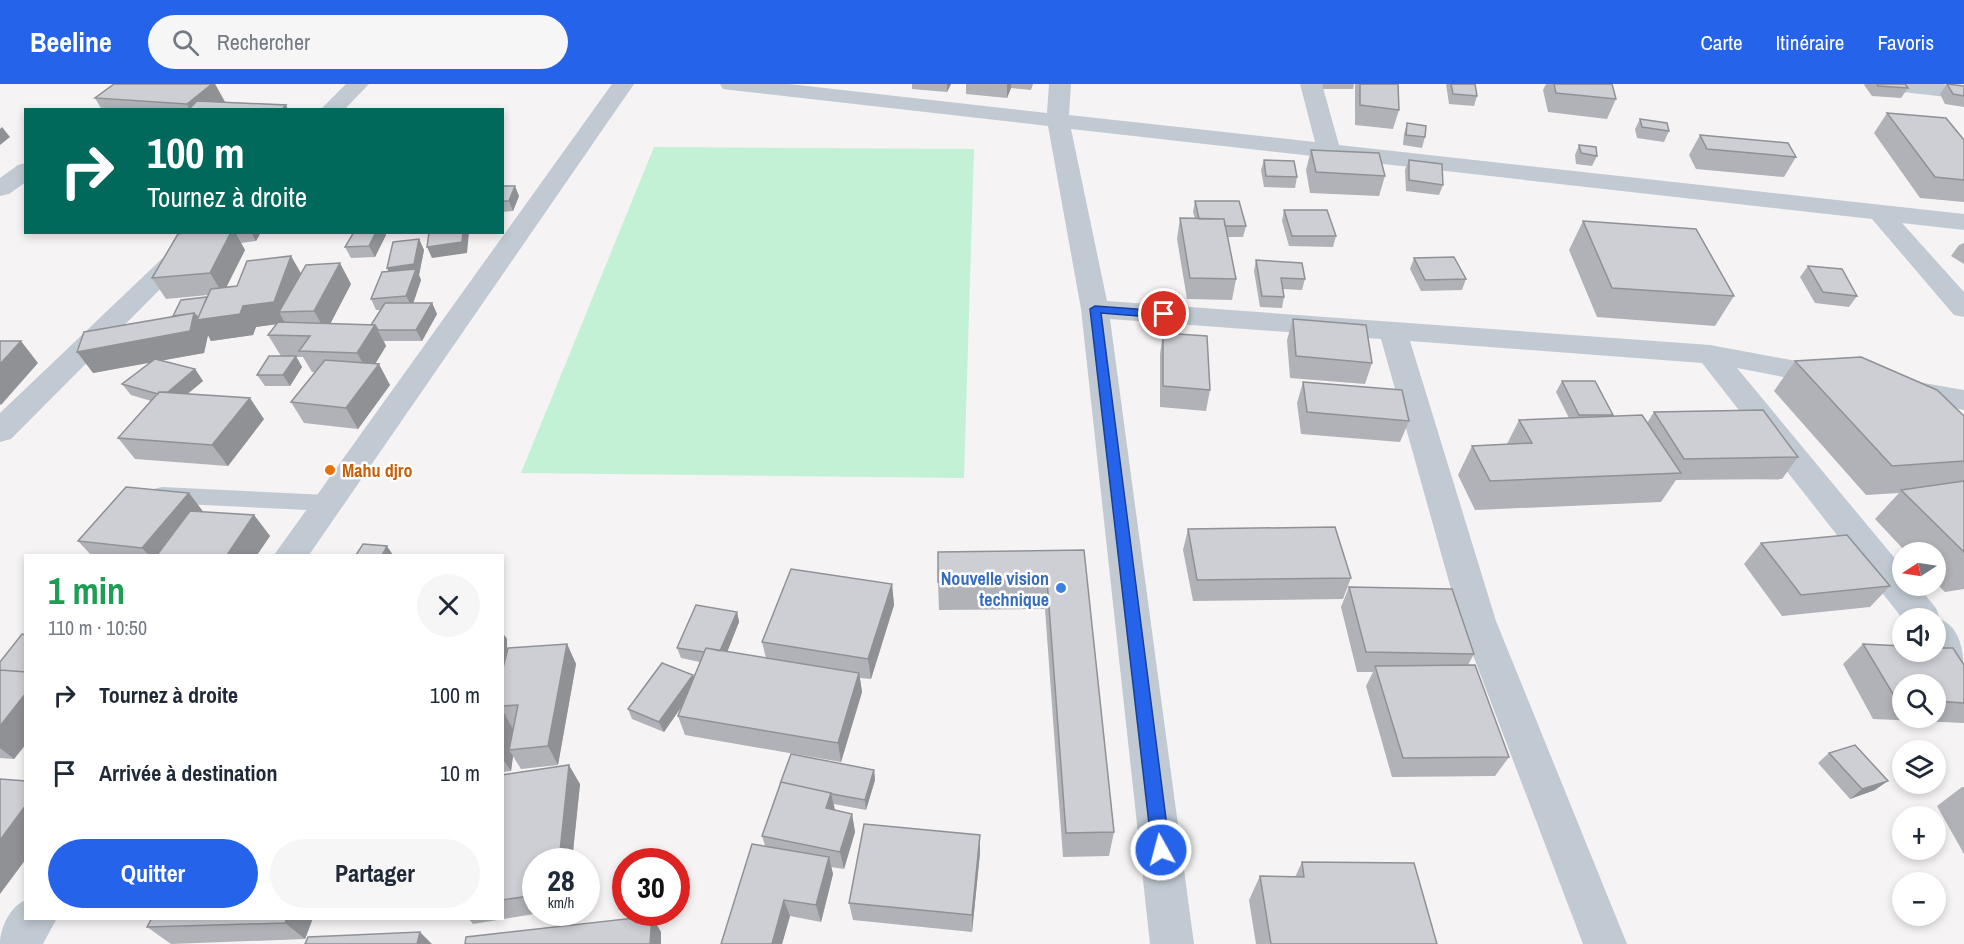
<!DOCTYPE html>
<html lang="fr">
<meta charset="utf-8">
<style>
:root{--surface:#fff;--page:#f6f6f7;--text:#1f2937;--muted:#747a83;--accent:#2563eb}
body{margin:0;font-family:"Archivo Narrow",sans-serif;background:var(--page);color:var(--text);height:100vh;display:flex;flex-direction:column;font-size:22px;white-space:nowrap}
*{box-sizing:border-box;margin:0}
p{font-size:20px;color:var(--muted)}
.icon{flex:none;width:33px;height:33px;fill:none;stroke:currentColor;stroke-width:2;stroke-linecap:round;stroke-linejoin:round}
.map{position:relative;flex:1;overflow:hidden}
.panel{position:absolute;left:24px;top:470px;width:480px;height:366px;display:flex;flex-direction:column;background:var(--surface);border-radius:0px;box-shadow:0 3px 9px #0003}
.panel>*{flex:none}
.guide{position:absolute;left:24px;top:24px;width:480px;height:126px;border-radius:0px;box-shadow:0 3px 9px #0003;background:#00695c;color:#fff;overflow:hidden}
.needle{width:39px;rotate:258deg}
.buttons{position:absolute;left:1892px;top:458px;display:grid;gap:12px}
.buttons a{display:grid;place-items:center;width:54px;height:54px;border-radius:50%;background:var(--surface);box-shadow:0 3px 9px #0003;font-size:30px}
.speed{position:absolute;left:522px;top:764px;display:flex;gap:12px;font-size:30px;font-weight:700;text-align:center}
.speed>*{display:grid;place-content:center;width:78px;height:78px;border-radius:50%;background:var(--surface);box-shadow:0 3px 9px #0003;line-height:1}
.speed small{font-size:15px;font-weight:400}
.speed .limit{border:9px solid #d22;background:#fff;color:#111}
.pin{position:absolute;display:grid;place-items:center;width:51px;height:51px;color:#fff;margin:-26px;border:3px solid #fff;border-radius:50%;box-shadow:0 2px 6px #0007}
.me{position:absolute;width:66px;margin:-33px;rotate:353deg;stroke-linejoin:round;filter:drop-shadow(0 0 4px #0008)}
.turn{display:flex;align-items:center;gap:21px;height:126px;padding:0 24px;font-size:27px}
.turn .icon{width:78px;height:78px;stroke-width:2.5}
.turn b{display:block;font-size:42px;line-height:51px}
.round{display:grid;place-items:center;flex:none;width:63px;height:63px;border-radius:32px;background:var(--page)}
.head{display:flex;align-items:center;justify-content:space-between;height:102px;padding:0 24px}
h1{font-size:36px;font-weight:700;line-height:45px;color:#1e9e55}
.cta{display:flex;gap:12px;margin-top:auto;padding:12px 24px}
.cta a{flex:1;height:69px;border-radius:36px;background:var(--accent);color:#fff;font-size:24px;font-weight:700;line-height:69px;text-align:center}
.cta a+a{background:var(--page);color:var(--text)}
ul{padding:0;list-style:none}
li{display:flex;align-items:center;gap:18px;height:78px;padding:0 24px}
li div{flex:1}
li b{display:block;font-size:22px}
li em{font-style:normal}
header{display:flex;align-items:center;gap:36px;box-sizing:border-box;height:84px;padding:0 30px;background:var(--accent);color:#fff}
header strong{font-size:28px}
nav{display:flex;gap:33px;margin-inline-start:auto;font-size:21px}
.search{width:420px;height:54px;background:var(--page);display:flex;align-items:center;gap:15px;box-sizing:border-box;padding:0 21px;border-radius:33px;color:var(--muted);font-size:22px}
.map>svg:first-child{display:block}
.green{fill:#c3f1d5}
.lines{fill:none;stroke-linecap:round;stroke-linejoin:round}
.lane{fill:#c1cad2;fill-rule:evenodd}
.street{fill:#c1cad2;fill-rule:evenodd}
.wall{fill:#b0b2b7;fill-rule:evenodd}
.shaded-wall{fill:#909195}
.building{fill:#cdcfd5;stroke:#909195;stroke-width:1.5}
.route{fill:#2563eb;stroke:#184099;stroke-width:1.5}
.food-dot{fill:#e8710a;stroke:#fff;stroke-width:2}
.shop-dot{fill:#3f7fe0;stroke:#fff;stroke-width:2}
.labels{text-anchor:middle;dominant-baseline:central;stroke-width:5;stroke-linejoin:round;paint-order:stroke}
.food-label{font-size:18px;font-weight:bold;fill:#c56008;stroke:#fff;text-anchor:start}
.shop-label{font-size:18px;font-weight:bold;fill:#366cbe;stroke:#fff;text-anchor:end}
</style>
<header>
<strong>Beeline</strong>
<div class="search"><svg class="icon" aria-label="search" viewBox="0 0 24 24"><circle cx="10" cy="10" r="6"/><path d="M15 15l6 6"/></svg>Rechercher</div>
<nav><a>Carte</a><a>Itinéraire</a><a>Favoris</a></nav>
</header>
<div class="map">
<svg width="1964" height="860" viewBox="0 0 1964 860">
<rect width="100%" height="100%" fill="#f5f3f3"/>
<path class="green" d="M654,63l320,2 -10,329 -443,-5z"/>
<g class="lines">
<path class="lane" d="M162,403l166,8 8,2 3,6 -3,6 -8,2 -166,-8 -8,-2 -3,-6 3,-6z"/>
<path class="street" d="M346,0h23l-25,26h-24z
M612,0h22l-325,471h-35z
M720,0h69l258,29 2,-29h22l-2,31 246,27 -15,-58h22l17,61 625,69v16l-62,-7 62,69v25l-10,-2 -82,-96 -801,-90 36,172 603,44 135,25 5,7 -5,7 -10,3 -98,-19 165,199v18h15l19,23 4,11c24,10 24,40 24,65l-13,-5 -22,-28h6v-33h-33l-200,-255 -292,-22 86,280 131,323h-44l-123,-323 -79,-282 -271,-20 84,625h-44l-69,-635 -33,-183 -317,-36 -8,-1z
M1874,0h68l22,3v12l-79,-9 -8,-1z
M26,79v19l-17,12 -9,2v-18l18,-13z
M190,148h27l-206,207 -11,3v-29z
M1901,295l63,11v20l-73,-14 -5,-7 5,-7z
M26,816v18h31l-14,26h-43c0,-16 10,-38 26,-44z"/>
</g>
<path class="wall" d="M114,0h101l10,18 61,3 2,5h-186l-7,-12z
M912,0h39l-4,8 -35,-3z
M966,0h67l-2,6 -20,-2 -4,10 -41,-4z
M1322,0h32l-1,5h-30z
M1355,0h43l1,26 -6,19 -38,-4z
M1446,0h29l2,12 -3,10 -25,-2z
M1546,0h66l4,15 -9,20 -59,-7 -5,-22z
M1865,0h40l3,4 -7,10 -29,-2 -8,-11z
M1947,0l17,2v21l-19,-3 -5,-10z
M1887,29l77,27v62l-44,-4 -46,-65z
M1640,35l29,12 -5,11 -27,-4 -2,-9z
M1407,39l18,14 -3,11 -19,-3 1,-11z
M1700,51l96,22 -12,20 -88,-8 -7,-14z
M1579,61l18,11 -5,10 -16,-2 -1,-9z
M1311,66l74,26 -6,20 -69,-3 -4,-23z
M1264,76l33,17 -2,11 -31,-1 -3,-17z
M1409,76l34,25 -4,10 -33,-4 -1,-21z
M502,102l17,10 -6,15 -11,1z
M1195,117l51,25 -3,11h-16l9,42 -4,21 -45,-1 -10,-60 3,-21 15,1 -2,-7z
M1284,126l52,26 -3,11 -44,-1 -7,-25z
M1583,137l151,75 -19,30 -118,-9 -28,-67z
M190,148h71l-5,9 -15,2 4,7 -19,37 11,-1 54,-30 10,18 50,10 -21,40 41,1 9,-15h-4l-5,-11 18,-28 30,-32 5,11 -5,25 2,5 -8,23h19l5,11 -15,27h-38l2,5 -11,18 15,21 -32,44 -54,-6 -13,-21 24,-30h-3l-9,-15h-7l6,10 -12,19h-25l-8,-11 24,-19 -13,-21 9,-11 -21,3 -3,8 -42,6 -3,-6 -4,18 -42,7 33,9 8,12 -15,13 76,25 -36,47 -93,-7 -17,-21 33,-37 -20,-6 -9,-11 28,-22 -57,11 80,-57 34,-19 1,-2 -42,4 -14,-21z
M386,151l-11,22 -24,1 -6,-11z
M1964,159v21l-13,-8 8,-11z
M1414,174l52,21 -4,11 -41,1 -11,-22z
M1256,176l49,19 -3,11 -19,-1 1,8 -2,11 -22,-1 -6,-36z
M1808,182l49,30 -8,11 -34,-4 -15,-26z
M1293,235l79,44 -7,21 -75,-6 -3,-38z
M1163,249l47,57 -4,21 -46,-4v-53z
M1795,277l169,55v173l-19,3 -10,-10v-30h-29l-31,-33 24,-26 -33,2 -92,-104z
M1562,297l51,34 -1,2 35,6 7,-11 144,45 -16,22 -106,1 -15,22 -186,8 -17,-35 14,-29 35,-2 12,-24 50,-2 -13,-26z
M1303,298l106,39 -9,21 -99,-8 -4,-31z
M189,409l14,19 51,3 16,21 -13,19h-166l-13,-14z
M1188,445l163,49 -8,21 -150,2 -10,-51z
M1761,459l129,43 -20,21 -88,9 -38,-52z
M1084,466l30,282 -5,24 -46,1 -18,-248 -106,1 -1,-28z
M892,500l2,21 -23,74 -11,-1 2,14 -21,70 -156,-27 -7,-19 3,-9 -17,25 -32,-13 -4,-10 65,-31 7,-16 -19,-4 -4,-10 60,-36 2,10 -12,30 39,6 -4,-16z
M1349,503l125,67 -6,11 41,92 -14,19 -103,1 -26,-91 7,-14h-16l-16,-65z
M502,548l5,7v16l60,-11 9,20 -18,101 -37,4 -8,-13 -2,15 -9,1z
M26,551v109l-12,15 -14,-1v-96z
M1863,560l101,21v58l-91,-4 -30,-55zM1902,600h33v33h-33z
M1829,669l46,37 -25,9 -32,-36z
M791,670l83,16 1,10 -9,30 -32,-6 1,7 17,3 3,18 -11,37 -13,-2 2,7 -12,48 -31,-6 -8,28h-61l44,-98 -3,-10z
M502,691l78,9 -8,77h-36v51h11l-74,12 -5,-6h34z
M1962,703h2v67l-27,-48z
M980,769l-8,79 -119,-12 -4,-17z
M1302,778l135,82h-181l-7,-44 11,-24 35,1z
M313,834l-8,21 -134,5 -24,-17z"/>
<path class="shaded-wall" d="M212,0h3l10,18 -35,8 -3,-6z
M947,0h4l-4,8z
M1007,0h4v4l-4,10z
M286,21l2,5h-7z
M2,43l8,10 -10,8v-16z
M515,102l4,10 -6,15 -4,-10z
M231,148h4l10,18 -22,44 -13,-21z
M251,148h10l-5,9z
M376,148h9l1,3 -11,22 -6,-11z
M463,148h6l-2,21 -35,5 -5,-11z
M419,155l5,11 -5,25 2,5 -9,27 -6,-11 -14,-17 -5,-11z
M291,172l12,21 -24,35 6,11 -29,4 -3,8 -42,6 -3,-6 -4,18 -111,20 -16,-21 117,-39 49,-7z
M340,179l11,21 -25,48 -12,-21z
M432,219l5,11 -15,27 -6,-11z
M375,241l11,21 -17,28 -12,-21z
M21,257l17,22 -37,42 -1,-1v-40z
M296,272l6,11 -12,19 -7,-11z
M379,280l11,21 -32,44 -12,-21z
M195,285l8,12 -31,25 -8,-11z
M250,314l14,21 -36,47 -16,-21z
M189,409l16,21 -33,41h-23l-7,-7z
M254,431l16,21 -13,19h-30z
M387,462l6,9h-11z
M892,500l2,21 -23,74 -3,-20z
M737,528l2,10 -17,43 -4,-10z
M502,548l5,7 -1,41h-4z
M567,560l9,20 -18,101 -10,-19z
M859,589l3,19 -21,70 -3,-19z
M693,591l3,11 -32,46 -5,-10z
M26,609v51l-12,15 -14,-11v-22z
M505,631l11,19 -7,16 4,6 -2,15 -9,-13v-31z
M569,681l11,19 -8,77h-13z
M874,686l1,10 -9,30 -1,-10z
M1888,697l-13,9 -25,9 12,-10z
M831,709l4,18 -9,-3z
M26,721v54l-26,35v-54z
M852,730l3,18 -11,37 -4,-17z
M980,751v18l-8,79v-17z
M829,773l4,17 -12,48 -5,-17z
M784,816l6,16 -8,28h-10z
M652,832l9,16v12h-11z
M287,834h26l-8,21 -20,-16z
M420,848l12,12h-15z"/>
<path class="building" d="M114,0h98l-25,20 -92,-6z
M1360,0h38l1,26 -39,-5z
M1451,0h24l2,12 -24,-2z
M1554,0h58l4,15 -60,-6z
M1877,0h28l3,4 -30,-2z
M1947,0l17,2v10l-11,-2z
M197,17l89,4 -5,5h-93z
M1887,29l59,5 18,22v40l-29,-3z
M1640,35l27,4 2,8 -27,-4z
M1407,39l19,3 -1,11 -19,-2z
M1700,51l88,8 8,14 -89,-8z
M1579,61l17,2 1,9 -16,-3z
M1311,66l68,3 6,23 -69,-4z
M1264,76l30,1 3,16 -31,-1z
M1409,76l33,4 1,21 -34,-5z
M502,102h13l-6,15h-7z
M1195,117h44l7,25h-21l-1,-7h-25z
M1284,126h43l9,26h-44z
M1180,134l44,1 12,60 -46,-1z
M1583,137l113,8 38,67 -122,-8z
M190,148h41l-21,41 -58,5 26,-44z
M354,148h22l-7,14 -24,1z
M429,148h34l-1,10 -35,5z
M419,155l-5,25 -27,4 6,-26z
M291,172l-17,46 -31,4 -3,8 -43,6 14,-31 26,-3 10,-25z
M1454,173l12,22 -41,1 -11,-22z
M1256,176l46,3 3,16 -24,-1 3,19 -22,-1z
M340,179l-26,48 -35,1 27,-47z
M1808,182l34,3 15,27 -34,-4z
M416,185l-10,27 -35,3 11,-27z
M207,213l-9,21 -4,-5 -21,3 8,-16z
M385,219h47l-16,27h-38l-3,-5h-4z
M194,229l-4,18 -113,21 7,-20z
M1293,235l73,6 6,38 -76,-7z
M278,238l97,3 -18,28 -58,-2 11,-15 -42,-1z
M1163,249l44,3 3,54 -47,-4z
M0,257h21l-21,23z
M269,272h27l-13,19h-26z
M1861,273l76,33 27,26v45l-72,5 -97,-105z
M155,275l40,10 -27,23h-9l-1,2 -36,-10z
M325,276l54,4 -33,44 -55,-6z
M1562,297h33l18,34h-34z
M1303,298l99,8 7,31 -102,-9z
M159,308l91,6 -38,47 -94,-7z
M1763,326l35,47 -114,2 -30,-47z
M1642,331l39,58 -191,8 -18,-35 60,-3 -13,-23z
M1964,397v71l-63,-62z
M126,403l63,6 -47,55 -64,-7z
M190,427l64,4 -27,40h-70z
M1335,443l16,51 -154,2 -9,-51z
M1847,451l43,51 -89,9 -40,-52z
M363,460l24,2 -5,9h-26z
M1084,466l30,282 -48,1 -19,-253 -109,2v-30z
M791,485l101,15 -24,75 -106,-17z
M1349,503l103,2 22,65 -108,-2z
M696,521l41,7 -17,39 -14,-3 -2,4 -27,-4z
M22,550l4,1v37l-26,-2v-8z
M567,560l-19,102 -39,4 9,-45 -16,1v-34l6,-24z
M1863,560l39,2v5h33v-3h18l11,17v38l-29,-2v-17h-33v16l-6,-1z
M706,564l153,25 -21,70 -160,-27z
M662,579l31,12 -34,47 -31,-13z
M1475,581l34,92 -106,1 -28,-92z
M0,586l26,2v21l-26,33z
M502,631h3l-3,12z
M1855,661l33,36 -26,8 -33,-36z
M791,670l83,16 -9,30 -33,-6 -1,-1 -50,-11 -1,2z
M569,681l-10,96h-23v34l-34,5v-125z
M0,695l26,2v24l-26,35z
M781,698l50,11 -5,15 26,6 -12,38 -78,-16z
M864,740l116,11 -8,80 -123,-12z
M752,760l77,13 -13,48 -32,-5 -12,44h-51z
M1302,778l112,1 23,81h-166l-11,-68 44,1z
M652,832l-2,28h-185l1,-7z
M152,834h135l-2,5 -138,4z
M420,848l-3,12h-112l3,-7z"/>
<path class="route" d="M1095,222l69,5 6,3 -6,4 -63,-5 69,537 -3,6 -6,2 -6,-2 -3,-6 -62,-541z"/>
<circle class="food-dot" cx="330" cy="386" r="6"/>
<circle class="shop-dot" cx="1061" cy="504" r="6"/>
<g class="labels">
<g class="food-label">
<text x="342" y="386">Mahu djro</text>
</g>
<g class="shop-label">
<text x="1049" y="494">Nouvelle vision<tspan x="1049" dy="21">technique</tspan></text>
</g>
</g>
</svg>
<div class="buttons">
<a><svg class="needle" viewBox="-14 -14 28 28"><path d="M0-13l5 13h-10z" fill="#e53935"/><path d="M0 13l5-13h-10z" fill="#747a83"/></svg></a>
<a><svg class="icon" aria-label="sound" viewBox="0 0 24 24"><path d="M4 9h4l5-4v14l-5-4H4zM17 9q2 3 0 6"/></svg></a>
<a><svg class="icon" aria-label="search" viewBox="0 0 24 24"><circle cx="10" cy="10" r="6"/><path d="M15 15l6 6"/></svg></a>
<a><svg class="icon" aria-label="layers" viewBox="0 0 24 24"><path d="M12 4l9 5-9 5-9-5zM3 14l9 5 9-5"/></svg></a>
<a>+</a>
<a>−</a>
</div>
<div class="speed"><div>28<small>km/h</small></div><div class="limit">30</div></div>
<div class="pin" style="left:1164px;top:230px;background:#d93025"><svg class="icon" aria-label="arrive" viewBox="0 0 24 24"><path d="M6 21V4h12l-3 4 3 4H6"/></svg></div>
<svg class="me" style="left:1161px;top:766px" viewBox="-20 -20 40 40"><circle r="17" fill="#2563eb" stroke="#fff" stroke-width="3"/><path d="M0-11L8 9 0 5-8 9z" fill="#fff"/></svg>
<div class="guide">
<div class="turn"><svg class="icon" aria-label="right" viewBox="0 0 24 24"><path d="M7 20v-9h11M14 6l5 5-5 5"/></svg><div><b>100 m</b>Tournez à droite</div></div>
</div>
<section class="panel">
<div class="head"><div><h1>1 min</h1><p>110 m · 10:50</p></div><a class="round"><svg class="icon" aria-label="close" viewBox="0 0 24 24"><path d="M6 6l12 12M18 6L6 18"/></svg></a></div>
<ul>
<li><svg class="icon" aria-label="right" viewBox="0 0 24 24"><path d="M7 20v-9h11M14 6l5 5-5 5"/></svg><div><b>Tournez à droite</b></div><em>100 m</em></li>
<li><svg class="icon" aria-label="arrive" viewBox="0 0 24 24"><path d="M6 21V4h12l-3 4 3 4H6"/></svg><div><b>Arrivée à destination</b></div><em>10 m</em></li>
</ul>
<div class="cta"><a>Quitter</a><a>Partager</a></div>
</section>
</div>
